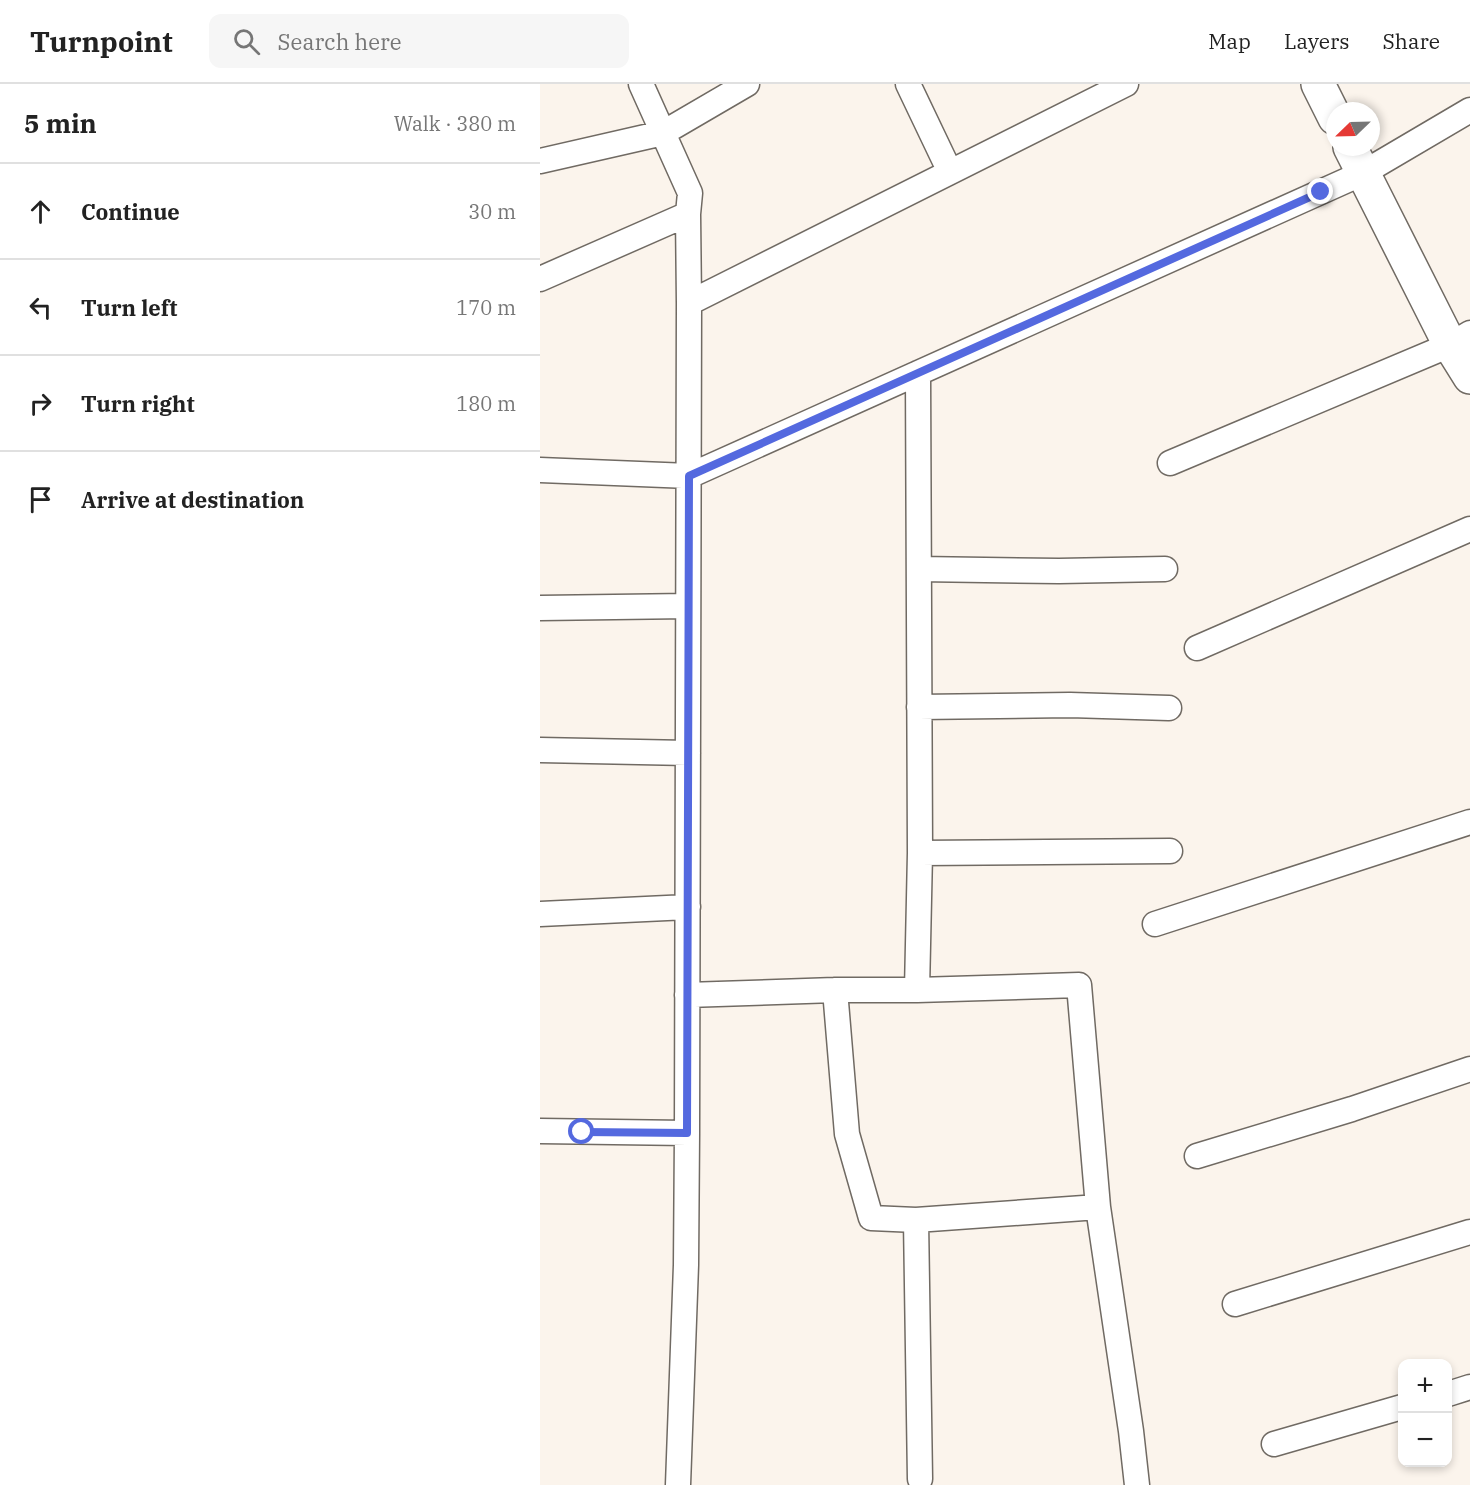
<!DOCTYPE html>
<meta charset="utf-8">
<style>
:root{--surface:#fff;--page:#f6f6f6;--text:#222;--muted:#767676;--line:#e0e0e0}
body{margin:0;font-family:"IBM Plex Serif",serif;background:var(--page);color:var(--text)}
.controls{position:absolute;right:18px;bottom:18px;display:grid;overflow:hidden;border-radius:12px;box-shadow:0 3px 9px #0003}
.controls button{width:54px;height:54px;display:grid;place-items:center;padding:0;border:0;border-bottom:2px solid var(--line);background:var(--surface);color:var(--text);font:30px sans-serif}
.compass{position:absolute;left:786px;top:18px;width:54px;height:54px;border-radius:50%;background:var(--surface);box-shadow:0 3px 9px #0003;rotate:247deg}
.stop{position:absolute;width:18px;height:18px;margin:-14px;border:4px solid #5469df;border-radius:50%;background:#fff}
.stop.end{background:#5469df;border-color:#fff;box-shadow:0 2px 6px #0008}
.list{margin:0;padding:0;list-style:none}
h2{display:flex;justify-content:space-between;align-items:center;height:78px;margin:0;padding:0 24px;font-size:26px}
h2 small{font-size:20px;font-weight:400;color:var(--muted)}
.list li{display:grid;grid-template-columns:39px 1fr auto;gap:18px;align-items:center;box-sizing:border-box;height:96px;padding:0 24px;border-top:2px solid var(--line)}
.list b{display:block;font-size:22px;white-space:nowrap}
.list em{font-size:20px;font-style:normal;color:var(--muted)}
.icon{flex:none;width:33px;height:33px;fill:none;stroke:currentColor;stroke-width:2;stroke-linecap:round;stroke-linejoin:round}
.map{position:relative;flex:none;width:930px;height:1401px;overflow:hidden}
header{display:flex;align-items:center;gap:36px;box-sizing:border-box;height:84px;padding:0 30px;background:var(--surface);border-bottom:2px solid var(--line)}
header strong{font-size:28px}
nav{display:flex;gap:33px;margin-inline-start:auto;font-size:21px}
.search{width:420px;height:54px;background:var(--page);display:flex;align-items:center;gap:15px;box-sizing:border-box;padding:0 21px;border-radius:12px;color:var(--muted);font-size:22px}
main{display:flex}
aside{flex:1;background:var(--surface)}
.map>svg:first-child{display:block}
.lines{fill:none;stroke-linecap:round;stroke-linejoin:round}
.street-casing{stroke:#706a63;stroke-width:27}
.secondary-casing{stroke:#706a63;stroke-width:36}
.street{stroke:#fff;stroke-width:24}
.secondary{stroke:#fff;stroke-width:33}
.route{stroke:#5469df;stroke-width:8}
</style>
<header>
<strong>Turnpoint</strong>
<div class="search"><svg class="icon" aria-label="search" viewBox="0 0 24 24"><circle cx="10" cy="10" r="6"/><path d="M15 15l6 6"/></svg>Search here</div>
<nav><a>Map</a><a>Layers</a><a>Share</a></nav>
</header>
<main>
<aside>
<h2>5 min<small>Walk · 380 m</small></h2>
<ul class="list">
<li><svg class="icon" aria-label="ahead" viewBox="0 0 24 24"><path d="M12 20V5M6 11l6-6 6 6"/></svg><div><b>Continue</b></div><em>30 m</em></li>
<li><svg class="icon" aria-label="left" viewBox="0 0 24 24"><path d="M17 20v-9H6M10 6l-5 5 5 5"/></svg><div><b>Turn left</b></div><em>170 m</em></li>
<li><svg class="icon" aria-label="right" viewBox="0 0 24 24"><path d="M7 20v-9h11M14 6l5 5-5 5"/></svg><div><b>Turn right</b></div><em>180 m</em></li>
<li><svg class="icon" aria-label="arrive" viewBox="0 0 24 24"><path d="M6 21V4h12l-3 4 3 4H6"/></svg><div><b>Arrive at destination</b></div></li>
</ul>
</aside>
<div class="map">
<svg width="930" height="1401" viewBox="0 0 930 1401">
<rect width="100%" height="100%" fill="#fbf4ec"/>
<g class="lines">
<defs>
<path id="street" d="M 101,0 L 150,109 L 148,130 L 149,219 L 147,1049 L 146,1181 L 138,1401
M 368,0 L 410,88
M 0,77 L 123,49 L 207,0
M 0,195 L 148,130
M 149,219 L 586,0
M 630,379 L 910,261 L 930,249
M 0,386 L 149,392 L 823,89 L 930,26
M 379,485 L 519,487 L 625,485
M 0,524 L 148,522
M 657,564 L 930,445
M 379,623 L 530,621 L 629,624
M 0,666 L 148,669
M 380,769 L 630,767
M 0,830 L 148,823
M 615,840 L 930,738
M 377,906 L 380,769 L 378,289
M 147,911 L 295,906
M 0,1047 L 147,1049
M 657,1072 L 812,1025 L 930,985
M 558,1123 L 376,1136 L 331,1134 L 307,1050 L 295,906 L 377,906 L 539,901 L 558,1123 L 591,1347 L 597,1401
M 376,1136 L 380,1395
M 695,1220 L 930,1148
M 908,1310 L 930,1303
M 734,1360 L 862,1323"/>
<path id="secondary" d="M 778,0 L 795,34
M 810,63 L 910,261 L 930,293"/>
</defs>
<use href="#street" class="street-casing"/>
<use href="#secondary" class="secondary-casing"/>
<use href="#street" class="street"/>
<use href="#secondary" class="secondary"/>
</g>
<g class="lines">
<path class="route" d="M 42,1048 L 147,1049 L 149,392 L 781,108"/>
</g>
</svg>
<div class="controls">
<button>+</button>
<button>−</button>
</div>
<svg class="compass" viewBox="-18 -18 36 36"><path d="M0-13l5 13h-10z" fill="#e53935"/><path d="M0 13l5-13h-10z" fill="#767676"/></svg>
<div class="stop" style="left:42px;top:1048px"></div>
<div class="stop end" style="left:781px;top:108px"></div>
</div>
</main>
